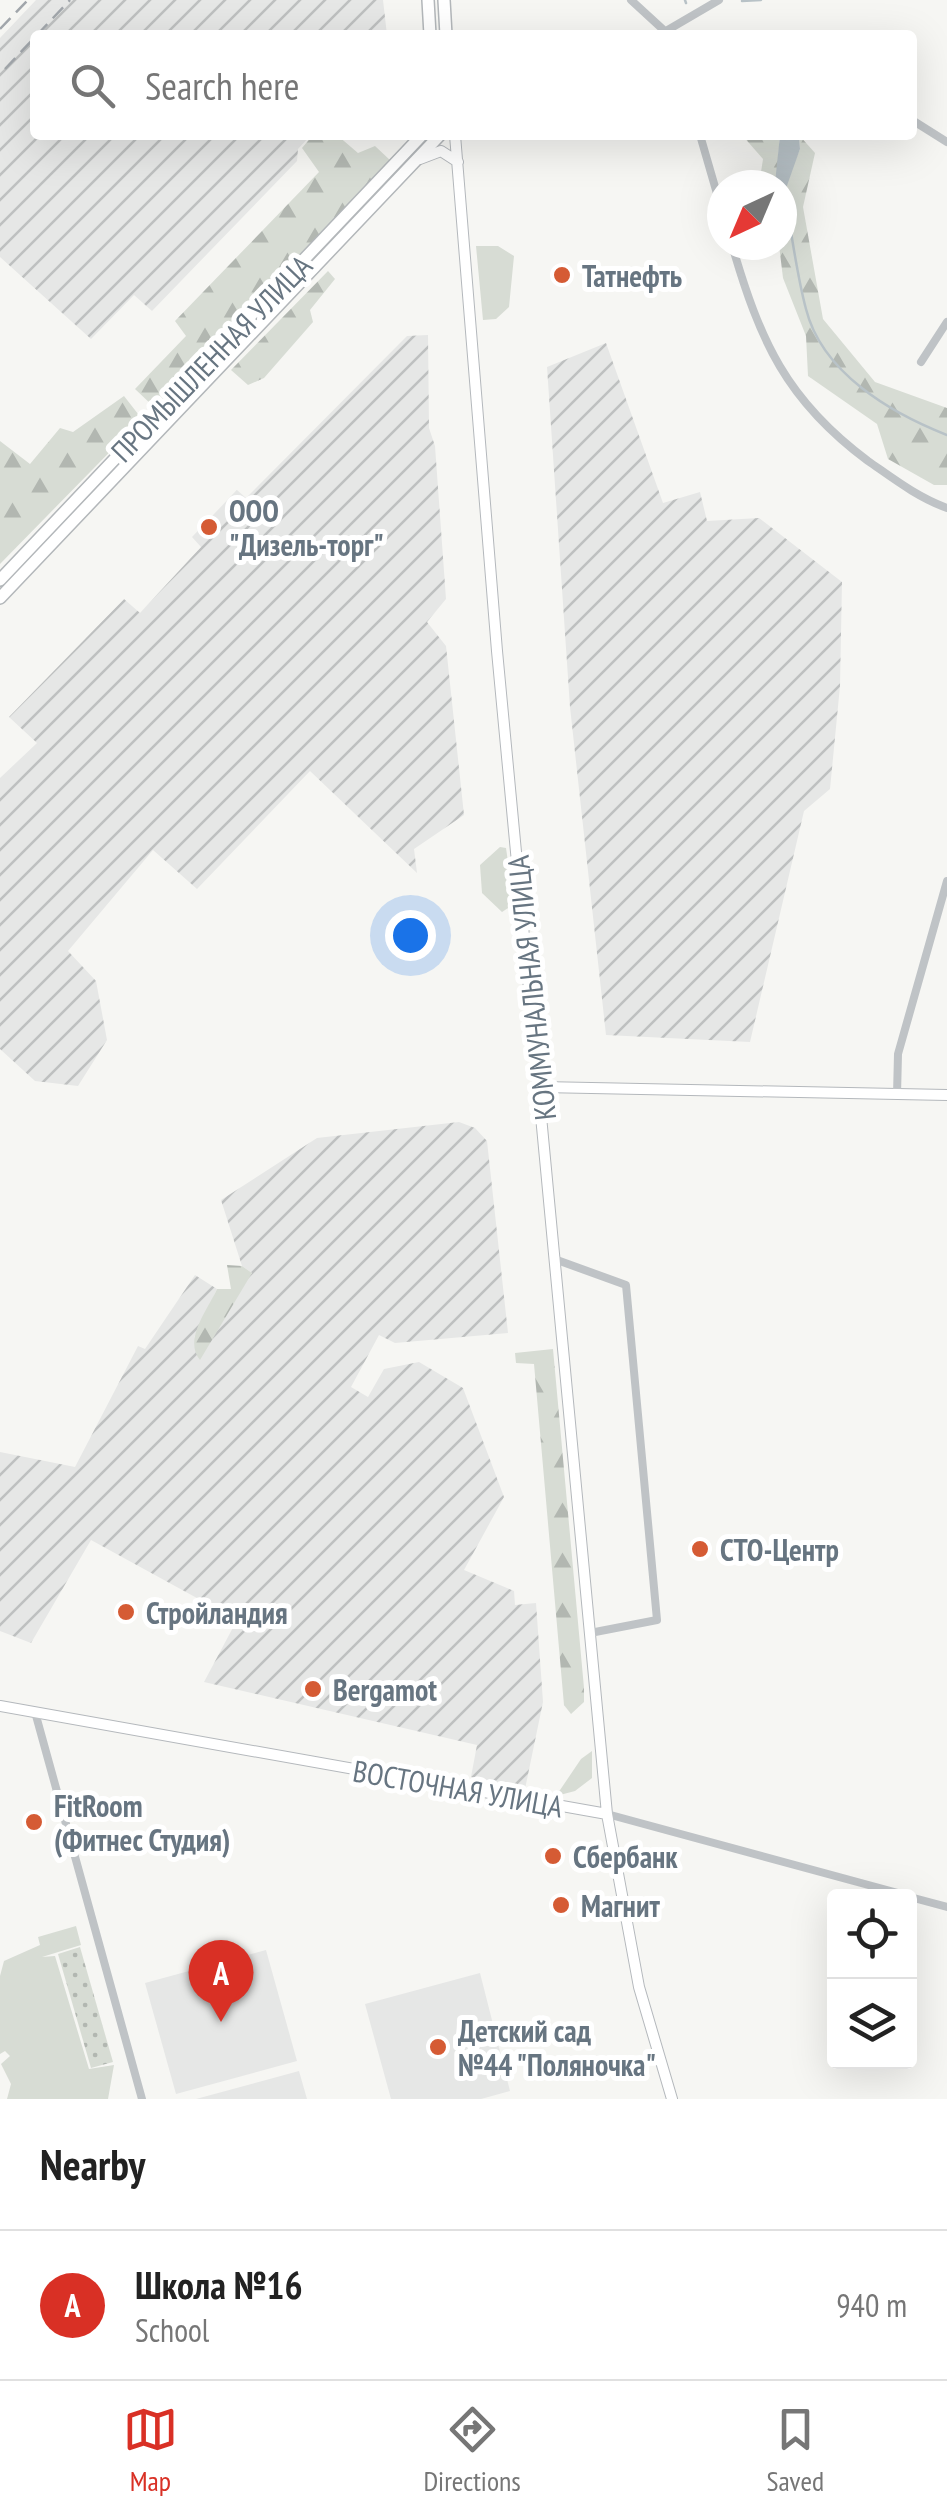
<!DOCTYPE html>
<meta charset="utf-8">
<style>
:root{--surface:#fff;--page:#f2f2f2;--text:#222;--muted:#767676;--line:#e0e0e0;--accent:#d93025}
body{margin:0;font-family:"PT Sans Narrow",sans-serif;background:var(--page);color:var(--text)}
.controls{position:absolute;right:30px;bottom:30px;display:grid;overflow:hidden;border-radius:10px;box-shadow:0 10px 40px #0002}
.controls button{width:90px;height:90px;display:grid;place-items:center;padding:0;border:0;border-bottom:2px solid var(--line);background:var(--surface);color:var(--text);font:50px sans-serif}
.compass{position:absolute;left:707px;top:170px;width:90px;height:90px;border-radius:50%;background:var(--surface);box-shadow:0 10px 40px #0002;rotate:224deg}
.you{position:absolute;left:410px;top:935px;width:35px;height:35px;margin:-25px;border:8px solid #fff;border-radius:50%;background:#1a73e8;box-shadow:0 0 0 15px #1a73e833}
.badge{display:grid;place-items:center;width:65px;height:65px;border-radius:50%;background:var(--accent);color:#fff;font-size:32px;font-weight:700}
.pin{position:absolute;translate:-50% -82px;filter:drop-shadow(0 2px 5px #0008)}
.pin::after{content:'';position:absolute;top:52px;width:35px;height:30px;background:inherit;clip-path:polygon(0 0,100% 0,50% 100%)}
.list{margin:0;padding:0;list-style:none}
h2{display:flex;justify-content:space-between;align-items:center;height:130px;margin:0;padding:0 40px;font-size:42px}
h2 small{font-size:32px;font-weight:400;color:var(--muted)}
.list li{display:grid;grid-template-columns:65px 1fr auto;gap:30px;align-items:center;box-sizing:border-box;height:150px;padding:0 40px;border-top:2px solid var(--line)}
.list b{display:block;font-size:38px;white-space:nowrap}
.list p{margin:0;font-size:32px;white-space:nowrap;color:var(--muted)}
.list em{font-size:32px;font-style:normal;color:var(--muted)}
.icon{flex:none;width:55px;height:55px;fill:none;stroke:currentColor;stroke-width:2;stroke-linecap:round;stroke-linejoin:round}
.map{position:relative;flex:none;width:947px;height:2099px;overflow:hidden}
.search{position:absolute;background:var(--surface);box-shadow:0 10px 40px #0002;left:30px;right:30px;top:30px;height:110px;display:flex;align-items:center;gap:25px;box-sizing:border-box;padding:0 35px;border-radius:10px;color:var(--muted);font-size:38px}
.sheet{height:280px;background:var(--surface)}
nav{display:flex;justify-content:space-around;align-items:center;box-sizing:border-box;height:140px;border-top:2px solid var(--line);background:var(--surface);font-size:28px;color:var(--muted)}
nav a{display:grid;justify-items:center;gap:5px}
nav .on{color:var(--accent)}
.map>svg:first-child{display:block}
.built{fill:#e6e7e6}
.industrial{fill:url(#industrial-furrows)}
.grass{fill:#d7dcd4}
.forest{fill:url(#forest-firs)}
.park{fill:url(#park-dots)}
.water{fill:#b8c2c7}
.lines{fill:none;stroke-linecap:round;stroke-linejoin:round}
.stream{stroke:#b8c2c7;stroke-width:2.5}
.secondary-casing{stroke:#b4b8bc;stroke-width:12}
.primary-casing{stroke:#b3b7ba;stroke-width:14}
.street{stroke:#bfc3c6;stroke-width:8}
.secondary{stroke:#fff;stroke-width:10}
.primary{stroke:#fff;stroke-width:11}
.rail{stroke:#a1a6ab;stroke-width:2.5;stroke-dasharray:15 8;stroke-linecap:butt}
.poi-dot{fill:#d55b34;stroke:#fff;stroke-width:4}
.labels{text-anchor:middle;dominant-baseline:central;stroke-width:10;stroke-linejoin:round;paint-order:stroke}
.poi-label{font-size:30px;font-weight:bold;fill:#677581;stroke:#fff;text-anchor:start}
.street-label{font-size:30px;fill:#677581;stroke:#fff}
</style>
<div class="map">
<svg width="947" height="2099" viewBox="0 0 947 2099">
<defs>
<pattern id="industrial-furrows" width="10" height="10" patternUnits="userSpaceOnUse" patternTransform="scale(2.5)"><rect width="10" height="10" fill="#e6e7e6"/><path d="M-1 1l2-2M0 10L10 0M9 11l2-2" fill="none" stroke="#bec0c0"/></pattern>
<pattern id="forest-firs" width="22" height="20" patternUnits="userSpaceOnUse" patternTransform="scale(2.5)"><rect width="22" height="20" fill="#d7dcd4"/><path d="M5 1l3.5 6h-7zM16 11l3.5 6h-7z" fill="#b2b7b1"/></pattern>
<pattern id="park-dots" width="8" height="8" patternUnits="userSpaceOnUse" patternTransform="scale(2.5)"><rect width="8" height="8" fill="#d7dcd4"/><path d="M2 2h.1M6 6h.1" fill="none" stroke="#b2b7b1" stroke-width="1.8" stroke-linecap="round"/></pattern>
</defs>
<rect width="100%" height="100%" fill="#f6f6f3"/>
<path class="built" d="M 266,1950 L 297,2061 L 176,2094 L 145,1983 Z
M 480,1973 L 510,2091 L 481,2099 L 391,2099 L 365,2004 Z
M 299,2071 L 307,2099 L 196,2099 Z"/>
<path class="industrial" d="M 36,0 L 383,0 L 387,35 L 35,35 L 35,135 L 311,135 L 298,149 L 297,161 L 152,311 L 134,295 L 91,339 L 0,257 L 0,38 Z
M 428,335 L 429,428 L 435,446 L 446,599 L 427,622 L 446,646 L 464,815 L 414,849 L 417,873 L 310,771 L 197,889 L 153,850 L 68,951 L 96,981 L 107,1040 L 78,1086 L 35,1081 L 0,1049 L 0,778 L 37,743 L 9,717 L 124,599 L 140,613 L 201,547 L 192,537 L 237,490 L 246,498 L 407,336 Z
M 606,343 L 663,503 L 700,492 L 707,521 L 759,518 L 842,582 L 840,686 L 830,789 L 804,811 L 750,1042 L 606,1035 L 570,707 L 547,367 Z
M 459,1122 L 475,1128 L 487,1141 L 508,1333 L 395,1343 L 379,1335 L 351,1387 L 368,1397 L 384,1369 L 419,1362 L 463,1388 L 504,1497 L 464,1570 L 514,1591 L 515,1605 L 536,1603 L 543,1702 L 525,1789 L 471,1777 L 477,1745 L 204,1682 L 237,1620 L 91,1540 L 31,1643 L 0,1631 L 0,1452 L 75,1467 L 138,1346 L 145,1349 L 195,1275 L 217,1289 L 194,1338 L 252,1273 L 242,1266 L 221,1200 L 317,1138 Z"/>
<path class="grass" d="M 423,143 L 427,144 L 233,348 L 229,345 Z
M 476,246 L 498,246 L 514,256 L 509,307 L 496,319 L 483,320 Z
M 500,847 L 506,848 L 514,904 L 502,912 L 482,893 L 480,865 Z
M 592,1751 L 592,1778 L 575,1791 L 556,1796 L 581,1759 Z
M 76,1926 L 81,1945 L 42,1957 L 55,1956 L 89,2069 L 114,2065 L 108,2099 L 7,2099 L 11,2084 L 1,2064 L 10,2056 L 5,2051 L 0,2054 L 0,1976 L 4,1961 L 40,1945 L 38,1937 Z"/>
<path class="forest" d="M 313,135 L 337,135 L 358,153 L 375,146 L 391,161 L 154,407 L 135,389 L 186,336 L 175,321 L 319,172 L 302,148 Z
M 742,135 L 780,135 L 776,185 L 759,185 L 763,159 Z
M 799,135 L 815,153 L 803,207 L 823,319 L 875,382 L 947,408 L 947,485 L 934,485 L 888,459 L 877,424 L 808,376 L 806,336 L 783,278 L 779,245 L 782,192 L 800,149 Z
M 328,271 L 335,279 L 310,310 L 313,322 L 264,378 L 248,385 L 231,370 Z
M 124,396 L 142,419 L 0,564 L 0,441 L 30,464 L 60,428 L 73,432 Z
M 227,1265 L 242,1266 L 252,1273 L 200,1360 C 183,1340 208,1309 217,1289 L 231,1289 Z
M 553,1349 L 584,1688 L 584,1702 L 571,1714 L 564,1705 L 534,1364 L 516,1363 L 515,1353 Z"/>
<path class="park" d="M 80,1947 L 113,2062 L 91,2068 L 58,1954 Z"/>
<path class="water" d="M 780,135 L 799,135 L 800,149 L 784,194 L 782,185 L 775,183 Z"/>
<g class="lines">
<path class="stream" d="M 685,0 L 686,3
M 742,1 L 761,0
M 784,194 C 792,232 796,272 806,309 C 822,373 891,413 947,435"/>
<defs>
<path id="secondary" d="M 455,135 L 497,651 L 607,1814 L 639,1987 L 672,2099
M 420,159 L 441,151 L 458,162
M 542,1087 L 947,1095
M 0,1706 L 607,1814"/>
<path id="primary" d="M 428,0 L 430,35
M 444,0 L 446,35
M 0,580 L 422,135
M 0,598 L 440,135"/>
</defs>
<use href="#secondary" class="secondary-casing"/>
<use href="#primary" class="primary-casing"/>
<path class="street" d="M 631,0 L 668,34
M 666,31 L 719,0
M 912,120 L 947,142
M 700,135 L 722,211
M 732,245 C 760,341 786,400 868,461 C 894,479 917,497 947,508
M 921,362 L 947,322
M 897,1095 L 898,1054 L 947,881
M 557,1260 L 626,1285 L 657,1620 L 590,1633
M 35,1712 L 142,2099
M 607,1814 L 909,1896
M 910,1897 L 947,1907"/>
<use href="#secondary" class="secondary"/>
<use href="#primary" class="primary"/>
<path class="rail" d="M 0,29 L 28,0
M 37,35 L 70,0
M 5,69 L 35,37"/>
</g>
<g class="poi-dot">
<circle cx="562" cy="275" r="10"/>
<circle cx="209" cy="527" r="10"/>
<circle cx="700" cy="1549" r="10"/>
<circle cx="126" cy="1612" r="10"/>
<circle cx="313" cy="1689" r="10"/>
<circle cx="34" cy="1822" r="10"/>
<circle cx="553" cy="1856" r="10"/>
<circle cx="561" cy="1905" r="10"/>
<circle cx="438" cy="2047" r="10"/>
</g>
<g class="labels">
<g class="poi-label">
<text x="582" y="275">Татнефть</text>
<text x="229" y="510">ООО<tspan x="229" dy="34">"Дизель-торг"</tspan></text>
<text x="720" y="1549">СТО-Центр</text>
<text x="146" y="1612">Стройландия</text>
<text x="333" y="1689">Bergamot</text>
<text x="54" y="1805">FitRoom<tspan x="54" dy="34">(Фитнес Студия)</tspan></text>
<text x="573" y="1856">Сбербанк</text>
<text x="581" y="1905">Магнит</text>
<text x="458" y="2030">Детский сад<tspan x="458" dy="34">№44 "Поляночка"</tspan></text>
</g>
<g class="street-label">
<text transform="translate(211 358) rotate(-46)">ПРОМЫШЛЕННАЯ УЛИЦА</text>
<text transform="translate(531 988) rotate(-96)">КОММУНАЛЬНАЯ УЛИЦА</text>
<text transform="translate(458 1788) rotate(10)">ВОСТОЧНАЯ УЛИЦА</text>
</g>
</g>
</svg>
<div class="controls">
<button><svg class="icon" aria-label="locate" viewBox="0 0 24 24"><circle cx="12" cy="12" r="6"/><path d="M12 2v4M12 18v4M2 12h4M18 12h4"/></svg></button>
<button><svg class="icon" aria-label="layers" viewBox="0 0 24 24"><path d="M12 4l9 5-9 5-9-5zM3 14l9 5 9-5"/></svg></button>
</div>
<svg class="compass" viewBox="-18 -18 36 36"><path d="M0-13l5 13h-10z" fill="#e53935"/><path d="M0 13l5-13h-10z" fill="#767676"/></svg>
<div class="you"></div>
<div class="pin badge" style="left:221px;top:2022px">A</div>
<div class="search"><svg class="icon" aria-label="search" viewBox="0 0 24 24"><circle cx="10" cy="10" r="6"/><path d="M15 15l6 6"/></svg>Search here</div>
</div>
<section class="sheet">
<h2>Nearby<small></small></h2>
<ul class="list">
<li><span class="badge">A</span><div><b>Школа №16</b><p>School</p></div><em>940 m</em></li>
</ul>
</section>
<nav>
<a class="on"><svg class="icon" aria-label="map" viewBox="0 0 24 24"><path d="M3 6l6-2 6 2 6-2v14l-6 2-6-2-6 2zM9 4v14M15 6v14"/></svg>Map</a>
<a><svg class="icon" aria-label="directions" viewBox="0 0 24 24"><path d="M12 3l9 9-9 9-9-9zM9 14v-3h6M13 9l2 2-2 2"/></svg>Directions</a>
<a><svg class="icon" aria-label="saved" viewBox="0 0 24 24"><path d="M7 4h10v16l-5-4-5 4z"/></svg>Saved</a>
</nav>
